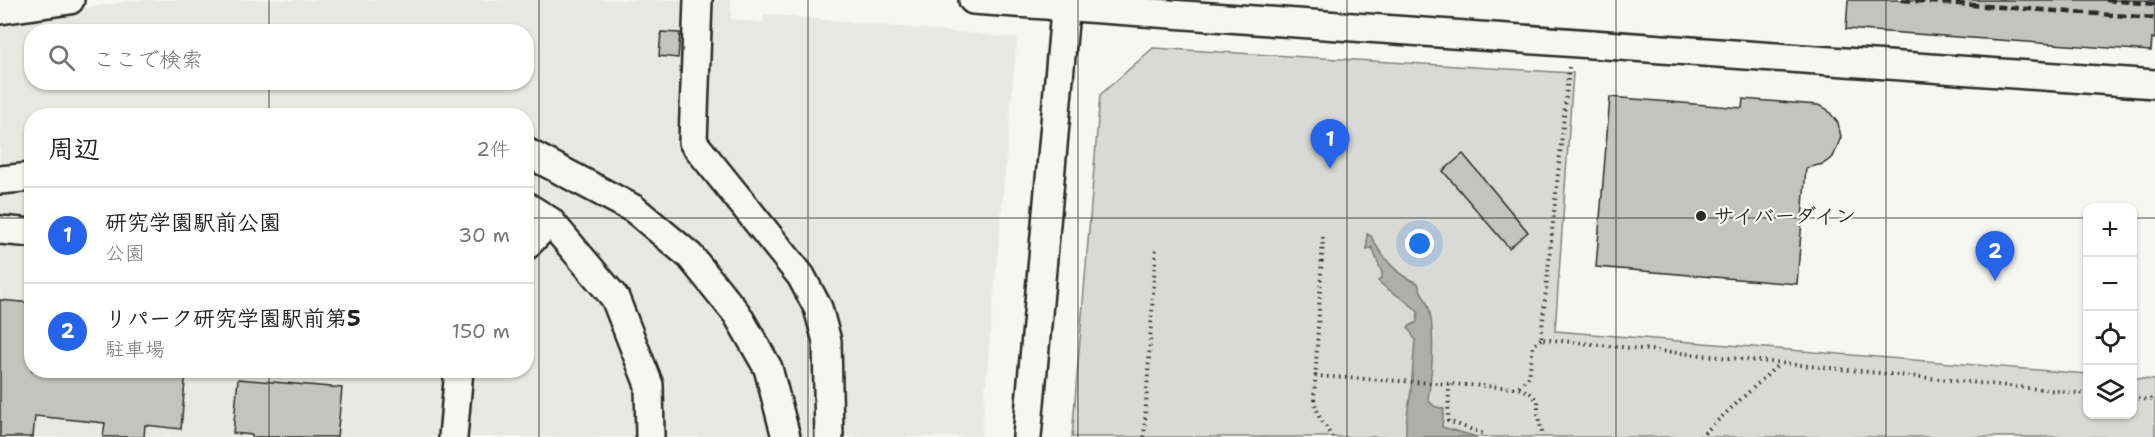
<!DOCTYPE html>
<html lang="ja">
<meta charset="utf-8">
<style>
:root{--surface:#fff;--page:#f6f6f6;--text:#222;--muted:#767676;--line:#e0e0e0;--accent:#2563eb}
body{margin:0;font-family:"Shantell Sans","Klee One",sans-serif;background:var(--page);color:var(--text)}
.controls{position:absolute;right:18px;bottom:18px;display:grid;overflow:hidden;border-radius:12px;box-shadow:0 2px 4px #0004}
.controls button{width:54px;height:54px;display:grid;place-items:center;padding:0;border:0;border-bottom:2px solid var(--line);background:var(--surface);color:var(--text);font:30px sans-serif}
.you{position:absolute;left:1420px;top:244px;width:21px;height:21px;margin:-15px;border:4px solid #fff;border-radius:50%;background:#1a73e8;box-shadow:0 0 0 9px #1a73e833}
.badge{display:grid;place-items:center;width:39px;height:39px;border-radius:50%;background:var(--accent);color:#fff;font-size:20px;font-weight:700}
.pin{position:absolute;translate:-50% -50px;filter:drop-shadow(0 2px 3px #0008)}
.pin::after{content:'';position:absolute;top:32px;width:21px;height:18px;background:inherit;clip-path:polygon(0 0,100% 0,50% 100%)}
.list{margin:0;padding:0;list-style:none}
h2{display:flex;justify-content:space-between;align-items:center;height:78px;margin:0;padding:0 24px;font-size:26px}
h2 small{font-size:20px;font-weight:400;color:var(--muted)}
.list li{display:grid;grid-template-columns:39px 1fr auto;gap:18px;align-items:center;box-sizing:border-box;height:96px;padding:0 24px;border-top:2px solid var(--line)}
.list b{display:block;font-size:22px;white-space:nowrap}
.list p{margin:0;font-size:20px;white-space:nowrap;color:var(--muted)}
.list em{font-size:20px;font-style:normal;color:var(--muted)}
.icon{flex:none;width:33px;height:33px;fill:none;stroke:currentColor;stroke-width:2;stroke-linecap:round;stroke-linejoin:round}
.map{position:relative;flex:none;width:2155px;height:437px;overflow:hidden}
.search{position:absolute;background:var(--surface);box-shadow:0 2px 4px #0004;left:24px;top:24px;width:510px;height:66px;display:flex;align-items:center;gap:15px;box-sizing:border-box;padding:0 21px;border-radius:24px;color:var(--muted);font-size:22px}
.panel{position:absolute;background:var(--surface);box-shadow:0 2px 4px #0004;left:24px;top:108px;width:510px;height:270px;border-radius:24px}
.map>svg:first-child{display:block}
.built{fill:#e7e7e3;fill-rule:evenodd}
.green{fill:#d9d9d5;stroke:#828280;stroke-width:1.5}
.water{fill:#aeaeab;stroke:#7a7a78;stroke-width:1.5}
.building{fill:#c3c3c0;stroke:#2b2b2b;stroke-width:1.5}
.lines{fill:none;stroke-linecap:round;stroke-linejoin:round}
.minor-casing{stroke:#2b2b2b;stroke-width:32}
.path{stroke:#2b2b2b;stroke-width:4;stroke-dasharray:1.5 4.5;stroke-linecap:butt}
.minor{stroke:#f6f6f2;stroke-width:27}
.rail{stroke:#2b2b2b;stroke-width:4.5;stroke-dasharray:9 4.5;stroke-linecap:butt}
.grid{fill:none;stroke:#2b2b2b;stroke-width:1.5;stroke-opacity:0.55}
.poi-dot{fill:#2b2b2b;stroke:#f6f6f2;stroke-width:2}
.labels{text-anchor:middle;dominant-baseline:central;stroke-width:4.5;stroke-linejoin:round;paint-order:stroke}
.poi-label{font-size:21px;font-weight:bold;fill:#2b2b2b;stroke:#f6f6f2;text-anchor:start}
</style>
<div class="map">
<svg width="2155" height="437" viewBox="0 0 2155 437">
<rect width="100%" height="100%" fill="#f6f6f2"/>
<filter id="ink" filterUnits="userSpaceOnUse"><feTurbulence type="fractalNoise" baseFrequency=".0167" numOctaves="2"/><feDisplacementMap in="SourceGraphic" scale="12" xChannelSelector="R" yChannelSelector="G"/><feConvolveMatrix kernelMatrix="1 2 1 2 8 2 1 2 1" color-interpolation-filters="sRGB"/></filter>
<g filter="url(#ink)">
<path class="built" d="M 137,0 L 731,0 L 731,19 L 763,23 L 764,14 L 1017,38 L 981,437 L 0,437 L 0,21 ZM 32,32 L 526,32 L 526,82 L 32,82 ZM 32,116 L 526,116 L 526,370 L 32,370 Z"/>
<path class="green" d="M 1153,48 L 1573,73 L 1555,331 L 2087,374 L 2088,414 L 2132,414 L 2133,378 L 2155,380 L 2155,437 L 1072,437 L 1100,95 Z"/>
<path class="water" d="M 1367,234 L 1371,236 C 1380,254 1396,276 1418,283 C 1420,292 1425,297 1428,305 C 1436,332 1432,372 1428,400 L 1434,406 L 1444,409 L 1442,427 L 1477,437 L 1406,437 L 1406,423 L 1411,390 L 1415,340 L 1408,327 L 1417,322 L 1418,312 C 1406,298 1391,294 1378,281 L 1382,277 L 1382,273 L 1372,247 L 1367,250 Z"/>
<path class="building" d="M 1848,0 L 2155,0 L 2155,39 L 2152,38 L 2151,51 L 1846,29 Z
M 661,32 L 680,33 L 678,58 L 659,56 Z
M 1610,97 L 1742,108 L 1743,99 L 1818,105 L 1827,109 L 1838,123 L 1841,137 L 1833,157 L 1823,164 L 1806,168 L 1797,284 L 1596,267 Z
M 1463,154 L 1528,232 L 1509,248 L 1443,171 Z
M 0,300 L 32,303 L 32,370 L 186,370 L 181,429 L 145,425 L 144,437 L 103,437 L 105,423 L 35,416 L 33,437 L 0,437 Z
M 238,379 L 342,388 L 337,437 L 252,437 L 252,435 L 233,433 Z"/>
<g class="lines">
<defs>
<path id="minor" d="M 698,0 L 693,142 L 801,276 L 818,308 L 827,341 L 829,437
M 973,0 L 2155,84
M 0,10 L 70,0
M 526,152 L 634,209 L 690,256 L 737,314 L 768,368 L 786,437
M 0,180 L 32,177
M 526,206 L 550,221 L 615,298 L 649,385 L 650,437
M 0,230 L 32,233
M 526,246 L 550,221
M 453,437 L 459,370
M 1027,437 L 1066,0"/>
</defs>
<use href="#minor" class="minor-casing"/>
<path class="path" d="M 1569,67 L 1541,339 L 2088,394
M 1323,237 L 1314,401 L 1319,416 L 1332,437
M 1541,339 L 1533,346 L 1529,377 L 1517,388 L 1529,392 L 1538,401 L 1538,416 L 1543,437
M 1315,376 L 1517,388
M 1449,384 L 1448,421 L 1484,434 L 1484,437
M 2132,398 L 2155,400
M 1144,437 L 1156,247
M 1700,437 L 1779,364"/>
<use href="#minor" class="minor"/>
<path class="rail" d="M 1902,0 L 2155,18
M 2106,0 L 2155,4"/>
</g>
</g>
<path class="grid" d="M 269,0 L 269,32M 539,0 L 539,437M 808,0 L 808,437M 1078,0 L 1078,437M 1347,0 L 1347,437M 1616,0 L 1616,437M 1886,0 L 1886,437M 269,82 L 269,116M 0,218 L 32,218M 526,218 L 2088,218M 2132,218 L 2155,218M 269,370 L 269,437"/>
<circle class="poi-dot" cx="1701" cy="216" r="6"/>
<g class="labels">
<g class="poi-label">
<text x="1713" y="216">サイバーダイン</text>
</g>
</g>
</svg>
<div class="controls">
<button>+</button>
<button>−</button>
<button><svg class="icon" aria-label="locate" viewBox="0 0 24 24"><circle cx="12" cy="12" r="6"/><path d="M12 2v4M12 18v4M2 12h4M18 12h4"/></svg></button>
<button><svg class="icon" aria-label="layers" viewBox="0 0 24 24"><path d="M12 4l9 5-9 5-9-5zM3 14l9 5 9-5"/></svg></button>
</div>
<div class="you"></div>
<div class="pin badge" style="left:1330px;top:169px">1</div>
<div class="pin badge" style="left:1995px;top:281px">2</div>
<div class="search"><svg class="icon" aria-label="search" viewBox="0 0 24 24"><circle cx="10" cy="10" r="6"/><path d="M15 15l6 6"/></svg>ここで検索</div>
<section class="panel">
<h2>周辺<small>2件</small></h2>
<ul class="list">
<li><span class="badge">1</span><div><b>研究学園駅前公園</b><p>公園</p></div><em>30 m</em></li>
<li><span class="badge">2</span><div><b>リパーク研究学園駅前第5</b><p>駐車場</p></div><em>150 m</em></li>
</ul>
</section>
</div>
